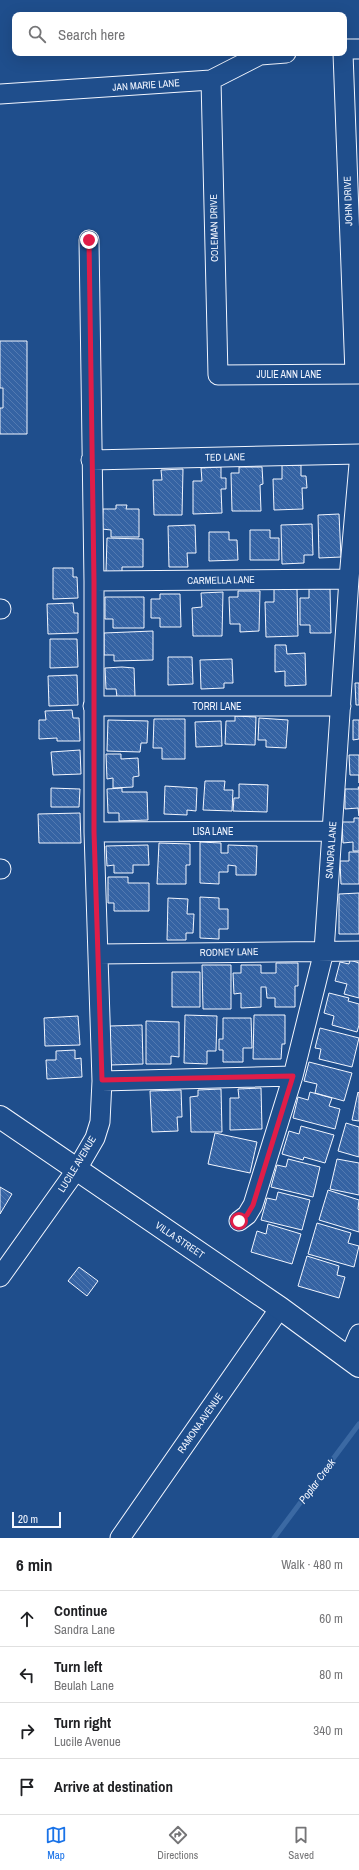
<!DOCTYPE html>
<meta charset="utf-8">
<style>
:root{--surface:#fff;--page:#f6f6f6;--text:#202124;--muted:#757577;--line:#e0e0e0;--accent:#1a73e8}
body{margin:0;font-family:"Archivo Narrow",sans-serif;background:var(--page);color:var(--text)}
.scale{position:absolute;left:12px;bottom:10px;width:49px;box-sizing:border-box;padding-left:4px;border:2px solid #f2f6ff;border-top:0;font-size:11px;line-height:14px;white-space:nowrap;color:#f2f6ff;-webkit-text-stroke:3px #1f4e8c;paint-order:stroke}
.stop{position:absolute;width:12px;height:12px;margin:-9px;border:3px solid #e11d48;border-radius:50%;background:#fff}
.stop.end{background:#e11d48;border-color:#fff;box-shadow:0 1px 4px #0008}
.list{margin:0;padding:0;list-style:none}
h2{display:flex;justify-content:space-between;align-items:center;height:52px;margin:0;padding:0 16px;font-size:17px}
h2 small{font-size:13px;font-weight:400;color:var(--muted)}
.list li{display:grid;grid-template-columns:26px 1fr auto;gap:12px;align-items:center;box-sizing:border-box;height:56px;padding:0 16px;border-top:1px solid var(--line)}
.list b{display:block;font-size:15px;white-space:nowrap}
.list p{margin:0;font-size:13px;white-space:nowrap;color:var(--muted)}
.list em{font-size:13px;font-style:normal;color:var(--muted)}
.icon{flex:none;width:22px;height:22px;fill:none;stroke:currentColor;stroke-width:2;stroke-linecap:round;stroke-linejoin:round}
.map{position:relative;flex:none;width:359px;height:1538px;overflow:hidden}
.search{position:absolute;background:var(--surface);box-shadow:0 4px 16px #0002;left:12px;right:12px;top:12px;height:44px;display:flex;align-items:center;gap:10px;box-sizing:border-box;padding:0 14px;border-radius:8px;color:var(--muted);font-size:15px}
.sheet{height:276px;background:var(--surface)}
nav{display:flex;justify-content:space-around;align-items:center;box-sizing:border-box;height:56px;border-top:1px solid var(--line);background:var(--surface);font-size:11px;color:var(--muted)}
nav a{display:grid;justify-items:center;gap:2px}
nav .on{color:var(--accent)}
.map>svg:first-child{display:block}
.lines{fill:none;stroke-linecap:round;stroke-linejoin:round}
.stream{stroke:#3b69a3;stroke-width:5}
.building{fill:url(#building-back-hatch);stroke:#f2f6ff}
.minor-casing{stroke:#f2f6ff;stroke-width:21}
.major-casing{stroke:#f2f6ff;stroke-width:24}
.minor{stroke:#1f4e8c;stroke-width:19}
.major{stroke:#1f4e8c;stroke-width:22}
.route{stroke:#e11d48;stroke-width:5}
.labels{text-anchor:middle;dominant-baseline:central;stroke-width:3;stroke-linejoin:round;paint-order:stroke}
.street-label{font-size:10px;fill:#f2f6ff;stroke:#1f4e8c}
.water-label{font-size:11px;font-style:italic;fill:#f2f6ff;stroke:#1f4e8c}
</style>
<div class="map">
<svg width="359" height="1538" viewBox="0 0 359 1538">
<defs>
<pattern id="building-back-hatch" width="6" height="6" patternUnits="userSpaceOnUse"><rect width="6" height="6" fill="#3563a3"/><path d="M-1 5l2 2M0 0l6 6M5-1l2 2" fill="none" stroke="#537ab1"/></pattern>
</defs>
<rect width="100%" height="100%" fill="#1f4e8c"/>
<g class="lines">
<path class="stream" d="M 274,1538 L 359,1424"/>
</g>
<path class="building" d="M 0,341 L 27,341 L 27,434 L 0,434 L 0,408 L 3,408 L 3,388 L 0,388 Z
M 282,465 L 301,465 L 301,476 L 306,476 L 307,488 L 302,488 L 303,509 L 274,510 L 273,479 L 282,479 Z
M 221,467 L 221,478 L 226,478 L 226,489 L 221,489 L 222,513 L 193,514 L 193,481 L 202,481 L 201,468 Z
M 239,467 L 262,467 L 263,484 L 260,485 L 261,511 L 232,511 L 231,473 L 239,473 Z
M 183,469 L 182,515 L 154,515 L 153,480 L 162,480 L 161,470 Z
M 116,505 L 127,505 L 126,509 L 139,509 L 139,537 L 111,537 L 111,530 L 102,529 L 103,509 L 116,509 Z
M 339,514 L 341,557 L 319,558 L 318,515 Z
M 312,524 L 313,555 L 304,555 L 304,563 L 282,564 L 281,525 Z
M 195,525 L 196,553 L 187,553 L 188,567 L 169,567 L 168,526 Z
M 250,530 L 270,530 L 270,538 L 279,538 L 279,560 L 250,560 Z
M 209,532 L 229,532 L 229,540 L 237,540 L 238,560 L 209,561 Z
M 107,538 L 143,539 L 143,567 L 122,567 L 122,572 L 106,572 Z
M 53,568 L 73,568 L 73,577 L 77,577 L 78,598 L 53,599 Z
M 274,589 L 297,589 L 298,636 L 266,637 L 265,602 L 274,602 Z
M 309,589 L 330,589 L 331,633 L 310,633 L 310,625 L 300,625 L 300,598 L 309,598 Z
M 238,591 L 260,591 L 259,631 L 240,632 L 240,624 L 230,624 L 229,597 L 238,597 Z
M 223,592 L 222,636 L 193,636 L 192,608 L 202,607 L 201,593 Z
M 160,594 L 180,594 L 181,627 L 160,627 L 160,618 L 151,618 L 151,599 L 160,599 Z
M 105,597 L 144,597 L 144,628 L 113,628 L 113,619 L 105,619 Z
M 73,603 L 74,613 L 78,613 L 78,633 L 48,634 L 47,604 Z
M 153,631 L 153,660 L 114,661 L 114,655 L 104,655 L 104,633 Z
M 50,639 L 77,639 L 78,667 L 50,668 Z
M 275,645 L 286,645 L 287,654 L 305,653 L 306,685 L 285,686 L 285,671 L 275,672 Z
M 168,657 L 192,657 L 193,684 L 168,685 Z
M 232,659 L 233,683 L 224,683 L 224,688 L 201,689 L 200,660 Z
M 122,667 L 134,668 L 135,697 L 117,697 L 116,689 L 106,689 L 105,668 Z
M 77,675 L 78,705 L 49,706 L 48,676 Z
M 355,683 L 359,683 L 359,705 L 356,705 Z
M 72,710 L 73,718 L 79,718 L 80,741 L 57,741 L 57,738 L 39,739 L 39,720 L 46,720 L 45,711 Z
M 235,716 L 256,717 L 255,745 L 225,744 L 226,721 L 235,721 Z
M 259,718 L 288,720 L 286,748 L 266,747 L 266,740 L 258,740 Z
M 154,719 L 185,719 L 185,759 L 162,759 L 162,748 L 153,748 Z
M 108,720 L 148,721 L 147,743 L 141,743 L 140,752 L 107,751 Z
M 353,720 L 359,720 L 359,739 L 353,740 Z
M 221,721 L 222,746 L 196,747 L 195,722 Z
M 80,750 L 81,774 L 53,775 L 51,752 Z
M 106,754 L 121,754 L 121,759 L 138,758 L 139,776 L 133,777 L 133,787 L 113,788 L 113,778 L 107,779 Z
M 349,755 L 359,755 L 359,783 L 359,775 L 350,775 Z
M 205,781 L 225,781 L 224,790 L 233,790 L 232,811 L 203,810 Z
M 239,784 L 268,785 L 267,812 L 233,811 L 234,798 L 239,798 Z
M 165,786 L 197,788 L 196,811 L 187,810 L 187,815 L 164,814 Z
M 358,787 L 359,787 L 359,816 L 358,808 L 345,809 L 345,789 L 359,789 Z
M 51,788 L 80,789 L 79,807 L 51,807 Z
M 122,788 L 122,792 L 147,792 L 148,820 L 119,821 L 119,813 L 108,813 L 107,789 Z
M 80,813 L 81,843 L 39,843 L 38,814 Z
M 354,818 L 359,818 L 359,851 L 353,851 L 353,842 L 343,843 L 342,822 L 354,822 Z
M 200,842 L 221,843 L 221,853 L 228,853 L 228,845 L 257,846 L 256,875 L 236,875 L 236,866 L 228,865 L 228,872 L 219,872 L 219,884 L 200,883 Z
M 159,843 L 190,844 L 190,865 L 186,865 L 186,884 L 157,884 Z
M 148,845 L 149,865 L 133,865 L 133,873 L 114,873 L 114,865 L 107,866 L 106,846 Z
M 349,852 L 359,852 L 359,884 L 341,884 L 340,861 L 349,861 Z
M 108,877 L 128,877 L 128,883 L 149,883 L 149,911 L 114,911 L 114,903 L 108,903 Z
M 359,893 L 359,934 L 339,934 L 339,894 Z
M 200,897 L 219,898 L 219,909 L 228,909 L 228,929 L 219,929 L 219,939 L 200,938 Z
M 168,898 L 188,899 L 187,914 L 194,914 L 193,933 L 186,933 L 186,940 L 167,940 Z
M 350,960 L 359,963 L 359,998 L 344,994 L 347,984 L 335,981 L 340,962 L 349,964 Z
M 276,963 L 298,963 L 298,986 L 295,986 L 295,1007 L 275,1007 L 275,998 L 267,998 L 266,987 L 261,987 L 261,1007 L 241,1008 L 241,993 L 234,994 L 233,973 L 241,973 L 241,965 L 261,965 L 261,973 L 276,973 Z
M 202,965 L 231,965 L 231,1009 L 203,1009 Z
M 172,972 L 200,972 L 200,1007 L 172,1007 Z
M 329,993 L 349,998 L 348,1001 L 359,1004 L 359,1025 L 357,1032 L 332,1025 L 334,1016 L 324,1013 Z
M 185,1015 L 217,1016 L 216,1051 L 207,1051 L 207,1064 L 184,1063 Z
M 254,1015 L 285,1015 L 285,1044 L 282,1044 L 281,1059 L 253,1059 Z
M 78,1016 L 80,1045 L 45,1046 L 44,1018 Z
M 223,1018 L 251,1018 L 252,1048 L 243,1048 L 243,1062 L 223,1062 L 223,1050 L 219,1050 L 219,1039 L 223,1039 Z
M 146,1021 L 179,1022 L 179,1057 L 171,1056 L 171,1064 L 146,1064 Z
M 142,1025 L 143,1064 L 110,1065 L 110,1026 Z
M 320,1028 L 359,1038 L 352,1067 L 319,1059 L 321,1049 L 315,1048 Z
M 75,1050 L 75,1059 L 81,1058 L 82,1077 L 47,1079 L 46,1060 L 56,1060 L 56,1051 Z
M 309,1062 L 352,1073 L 344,1101 L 315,1093 L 317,1084 L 304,1081 Z
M 261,1088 L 262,1129 L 230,1130 L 230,1098 L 239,1098 L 238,1089 Z
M 221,1089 L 222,1132 L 191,1132 L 190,1097 L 198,1096 L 198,1090 Z
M 181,1090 L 182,1117 L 177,1117 L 178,1131 L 152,1132 L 150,1091 Z
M 310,1092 L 332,1098 L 329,1106 L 340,1109 L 335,1129 L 293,1118 L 298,1097 L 308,1100 Z
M 358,1092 L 359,1093 L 359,1121 L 352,1120 Z
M 346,1123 L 359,1127 L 359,1157 L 338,1151 Z
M 301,1126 L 334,1135 L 325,1163 L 304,1157 L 303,1160 L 282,1154 L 289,1131 L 299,1134 Z
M 215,1133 L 257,1142 L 250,1173 L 208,1164 Z
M 288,1159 L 320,1167 L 313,1197 L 271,1187 L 277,1165 L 286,1167 Z
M 337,1159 L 359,1163 L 359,1195 L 330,1189 Z
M 0,1187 L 12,1194 L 0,1214 Z
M 328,1190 L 359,1200 L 358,1209 L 359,1210 L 359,1232 L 319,1220 Z
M 278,1192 L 310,1200 L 302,1230 L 261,1220 L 267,1198 L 276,1200 Z
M 317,1223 L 351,1233 L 348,1243 L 359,1246 L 354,1267 L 308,1254 Z
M 268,1224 L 301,1234 L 292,1264 L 251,1252 L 257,1231 L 266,1234 Z
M 307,1256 L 339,1266 L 337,1275 L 345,1277 L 339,1298 L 298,1286 Z
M 79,1267 L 98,1281 L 87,1296 L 68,1281 Z"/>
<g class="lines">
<defs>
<path id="minor" d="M 344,49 L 359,49
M 343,53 L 355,374
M 211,80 L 218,375 L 359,374
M 0,94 L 211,80 L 260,55 L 286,53
M 91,460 L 359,454
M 94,581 L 349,579
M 0,609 L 1,609
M 93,706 L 341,706
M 94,832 L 332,831
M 0,869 L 1,869
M 99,954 L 359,951
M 102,1081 L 293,1076
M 239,1221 L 247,1215 L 253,1205 L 293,1076 L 324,951 L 349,579 L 359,464
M 0,1277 L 77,1169 L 95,1138 L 100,1122 L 102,1081 L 94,832 L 94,581 L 89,240
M 349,1358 L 359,1334
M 120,1538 L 280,1308"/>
<path id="major" d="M 0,1117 L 280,1308 L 359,1366"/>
</defs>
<use href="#minor" class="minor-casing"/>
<use href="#major" class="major-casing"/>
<use href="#minor" class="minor"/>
<use href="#major" class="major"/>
</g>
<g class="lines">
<path class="route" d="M 89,240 L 94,582 L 94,832 L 102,1080 L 293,1076 L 253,1205 L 247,1215 L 239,1221"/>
</g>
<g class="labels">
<g class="street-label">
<text transform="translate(146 85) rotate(-4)">JAN MARIE LANE</text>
<text transform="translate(348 201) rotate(-92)">JOHN DRIVE</text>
<text transform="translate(214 228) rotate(-91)">COLEMAN DRIVE</text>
<text x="289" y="374">JULIE ANN LANE</text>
<text transform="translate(225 457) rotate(-1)">TED LANE</text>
<text transform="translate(221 580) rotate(-1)">CARMELLA LANE</text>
<text x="217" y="706">TORRI LANE</text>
<text x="213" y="831">LISA LANE</text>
<text transform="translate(331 850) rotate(-86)">SANDRA LANE</text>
<text transform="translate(229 952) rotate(-1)">RODNEY LANE</text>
<text transform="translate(77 1164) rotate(-59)">LUCILE AVENUE</text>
<text transform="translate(180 1240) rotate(34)">VILLA STREET</text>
<text transform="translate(200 1423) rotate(-55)">RAMONA AVENUE</text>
</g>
<g class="water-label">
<text transform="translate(317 1481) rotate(-53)">Poplar Creek</text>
</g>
</g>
</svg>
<div class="scale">20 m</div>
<div class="stop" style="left:239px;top:1221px"></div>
<div class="stop end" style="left:89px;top:240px"></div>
<div class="search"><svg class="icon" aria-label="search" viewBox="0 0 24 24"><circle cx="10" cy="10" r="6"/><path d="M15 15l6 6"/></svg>Search here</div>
</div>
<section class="sheet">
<h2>6 min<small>Walk · 480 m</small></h2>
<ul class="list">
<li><svg class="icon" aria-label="ahead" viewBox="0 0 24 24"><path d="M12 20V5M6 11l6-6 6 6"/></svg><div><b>Continue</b><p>Sandra Lane</p></div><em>60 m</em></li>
<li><svg class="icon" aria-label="left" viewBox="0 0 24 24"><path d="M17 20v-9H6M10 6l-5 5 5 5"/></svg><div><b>Turn left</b><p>Beulah Lane</p></div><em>80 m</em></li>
<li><svg class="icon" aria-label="right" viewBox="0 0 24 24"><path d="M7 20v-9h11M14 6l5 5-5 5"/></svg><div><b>Turn right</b><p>Lucile Avenue</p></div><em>340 m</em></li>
<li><svg class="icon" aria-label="arrive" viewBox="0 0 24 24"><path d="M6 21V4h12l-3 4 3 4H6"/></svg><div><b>Arrive at destination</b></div></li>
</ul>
</section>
<nav>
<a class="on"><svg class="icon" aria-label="map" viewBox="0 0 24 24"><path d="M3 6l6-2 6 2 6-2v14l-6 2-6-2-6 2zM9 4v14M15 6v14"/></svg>Map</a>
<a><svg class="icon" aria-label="directions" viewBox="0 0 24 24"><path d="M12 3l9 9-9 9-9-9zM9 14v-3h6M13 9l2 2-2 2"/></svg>Directions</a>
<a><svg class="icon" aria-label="saved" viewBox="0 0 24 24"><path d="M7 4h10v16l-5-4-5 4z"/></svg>Saved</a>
</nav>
